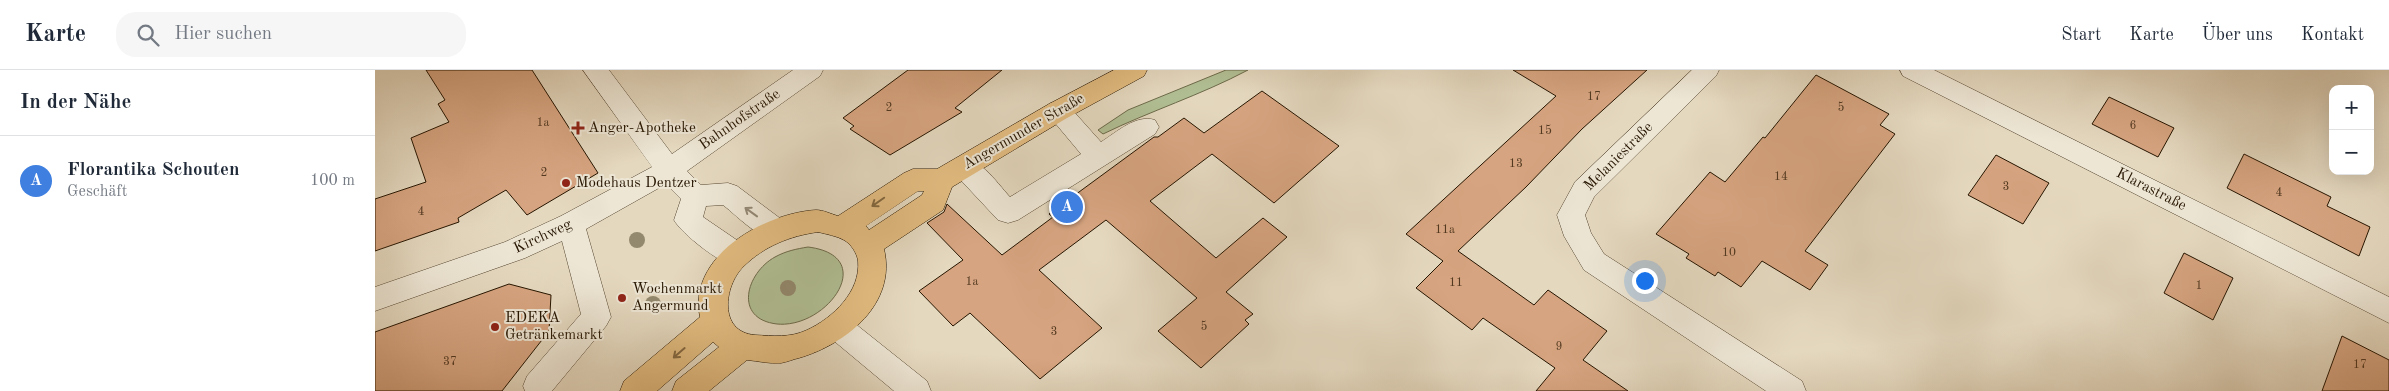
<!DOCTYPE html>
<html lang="de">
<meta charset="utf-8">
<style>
:root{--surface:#fff;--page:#f6f6f7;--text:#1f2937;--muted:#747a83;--line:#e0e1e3;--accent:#8f2418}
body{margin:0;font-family:"Old Standard TT",serif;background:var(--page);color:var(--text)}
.controls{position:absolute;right:15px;top:15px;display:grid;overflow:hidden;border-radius:10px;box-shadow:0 5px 20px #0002}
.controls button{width:45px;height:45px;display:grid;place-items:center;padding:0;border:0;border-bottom:1px solid var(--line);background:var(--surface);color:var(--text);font:25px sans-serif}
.you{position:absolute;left:1269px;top:210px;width:18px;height:18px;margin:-12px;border:4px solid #fff;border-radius:50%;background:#1a73e8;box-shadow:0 0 0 8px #1a73e833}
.badge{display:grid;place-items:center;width:32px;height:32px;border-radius:50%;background:var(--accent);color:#fff;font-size:16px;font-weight:700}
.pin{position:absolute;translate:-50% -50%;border:2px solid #fff;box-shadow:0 1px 5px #0006}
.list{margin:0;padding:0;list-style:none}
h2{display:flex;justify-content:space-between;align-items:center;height:65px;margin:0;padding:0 20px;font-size:21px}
h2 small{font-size:16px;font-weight:400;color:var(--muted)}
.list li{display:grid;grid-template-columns:32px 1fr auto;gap:15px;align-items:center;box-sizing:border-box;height:90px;padding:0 20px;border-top:1px solid var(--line)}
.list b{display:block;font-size:19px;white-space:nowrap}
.list p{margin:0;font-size:16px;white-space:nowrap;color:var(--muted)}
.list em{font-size:16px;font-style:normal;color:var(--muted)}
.icon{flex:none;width:28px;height:28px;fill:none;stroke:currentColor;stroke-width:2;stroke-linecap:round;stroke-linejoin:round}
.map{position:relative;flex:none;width:2014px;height:321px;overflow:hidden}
header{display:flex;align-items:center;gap:30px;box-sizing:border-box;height:70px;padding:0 25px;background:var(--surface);border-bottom:1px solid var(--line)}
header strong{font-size:24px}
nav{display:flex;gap:28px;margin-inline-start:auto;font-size:18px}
.search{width:350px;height:45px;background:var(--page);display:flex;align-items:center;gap:12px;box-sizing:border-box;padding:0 18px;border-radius:20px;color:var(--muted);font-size:19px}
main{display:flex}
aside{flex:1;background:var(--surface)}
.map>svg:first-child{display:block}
.green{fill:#b1bf94;stroke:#6c6a4a}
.building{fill:#d6a480;stroke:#261500}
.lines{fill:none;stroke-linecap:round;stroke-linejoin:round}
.minor-casing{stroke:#564630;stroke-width:1}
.major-casing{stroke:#261500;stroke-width:1}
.minor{fill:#ede6d5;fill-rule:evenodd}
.major{fill:#e2bc80;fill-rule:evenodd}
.tree{fill:#93896e}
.oneway{stroke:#846840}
.oneway2{stroke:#938875}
.poi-dot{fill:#8f2418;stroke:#ede6d5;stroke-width:2}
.labels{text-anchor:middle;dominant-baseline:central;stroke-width:4;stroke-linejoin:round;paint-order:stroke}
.number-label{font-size:12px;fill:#523920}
.street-label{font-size:15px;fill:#261500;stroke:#ede6d5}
.poi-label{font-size:15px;fill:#261500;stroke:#ede6d5;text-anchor:start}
</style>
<header>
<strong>Karte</strong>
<div class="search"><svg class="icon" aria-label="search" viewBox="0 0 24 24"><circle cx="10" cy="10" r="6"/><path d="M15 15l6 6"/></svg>Hier suchen</div>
<nav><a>Start</a><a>Karte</a><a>Über uns</a><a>Kontakt</a></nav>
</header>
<main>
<aside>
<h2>In der Nähe<small></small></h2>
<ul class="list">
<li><span class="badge" style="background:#3f7fe0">A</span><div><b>Florantika Schouten</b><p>Geschäft</p></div><em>100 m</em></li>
</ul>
</aside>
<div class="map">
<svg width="2014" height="321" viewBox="0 0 2014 321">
<rect width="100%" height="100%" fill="#e4d8bf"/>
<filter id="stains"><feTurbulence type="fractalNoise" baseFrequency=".004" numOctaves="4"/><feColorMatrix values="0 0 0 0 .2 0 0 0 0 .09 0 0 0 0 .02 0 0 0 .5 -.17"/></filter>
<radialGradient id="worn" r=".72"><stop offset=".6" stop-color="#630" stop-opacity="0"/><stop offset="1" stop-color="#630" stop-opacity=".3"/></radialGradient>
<path class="green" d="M 851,0 L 873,0 C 826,25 775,41 728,64 L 723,60 L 753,40 Z
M 433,177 C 505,186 452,259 402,254 C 358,249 371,203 400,187 C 411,181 421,179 433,177 Z"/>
<path class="building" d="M 51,0 L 157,0 L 223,103 L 152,145 L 131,120 L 83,148 L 84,152 L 0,181 L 0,129 L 51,112 L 36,68 L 74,52 L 63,34 L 70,30 Z
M 533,0 L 627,0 L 580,38 L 587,42 L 515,85 L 475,59 L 479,56 L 468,48 Z
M 1138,0 L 1272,0 L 1207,59 L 1151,117 L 1083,181 L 1159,235 L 1173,220 L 1232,261 L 1208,290 L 1253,321 L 1161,321 L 1180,298 L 1108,248 L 1097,260 L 1041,218 L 1068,191 L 1031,164 L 1181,26 Z
M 1441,5 L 1514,44 L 1505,55 L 1520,64 L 1430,181 L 1453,195 L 1435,220 L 1387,191 L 1366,217 L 1343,202 L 1340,206 L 1311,188 L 1314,184 L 1281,164 L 1335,102 L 1350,112 L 1388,67 L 1390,68 Z
M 887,21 L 964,76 L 899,133 L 837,84 L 775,131 L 841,188 L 888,148 L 912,167 L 851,222 L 878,244 L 870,250 L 874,254 L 826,298 L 783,261 L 822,228 L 731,150 L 664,200 L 727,258 L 665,309 L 595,243 L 578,256 L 544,221 L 588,190 L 552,153 L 569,142 L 572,134 L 627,185 L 678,147 L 674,144 L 779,67 L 783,67 L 809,48 L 829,63 Z
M 1734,27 L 1799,58 L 1783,87 L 1717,54 Z
M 1869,84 L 1956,127 L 1952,136 L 1995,157 L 1984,186 L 1852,118 Z
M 1621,85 L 1674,113 L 1648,154 L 1593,125 Z
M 1809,183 L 1858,208 L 1838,250 L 1789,223 Z
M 134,214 L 176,225 L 174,261 L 127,321 L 0,321 L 0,262 Z
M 1967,266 L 2014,290 L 2014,321 L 1947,321 Z"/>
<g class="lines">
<defs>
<path id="minor" d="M 208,0 L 234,0 L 297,84 L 418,0 L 448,0 L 445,6 L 312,101 L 326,115 L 353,113 L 362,116 L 410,152 L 414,160 L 410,168 C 388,175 365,148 348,135 L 331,136 L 328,147 L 372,177 L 376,185 L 372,193 C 368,194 364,197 361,196 C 346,195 306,163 299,150 L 306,129 L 291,114 L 211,159 L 236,247 L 231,256 L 177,321 L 150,321 L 148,316 L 152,306 L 206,244 L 187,171 L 150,188 L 0,241 L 0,217 L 130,172 L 186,146 L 277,97 Z
M 1317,0 L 1344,0 L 1341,6 L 1219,127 L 1210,145 L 1216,163 L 1229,184 L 1427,311 L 1431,321 L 1391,321 L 1209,200 L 1189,166 L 1182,145 L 1200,112 Z
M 1525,0 L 1559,0 L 2014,227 L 2014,253 L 1528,6 Z
M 683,31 L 692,34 L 726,72 C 742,62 761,44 780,50 L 784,57 L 780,64 L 643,150 L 633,153 L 623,150 L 580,104 L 576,97 L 580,90 C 602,82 621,112 635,127 L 706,84 L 670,41 L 674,34 Z
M 463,244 L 473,248 L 552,311 L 556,321 L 519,321 L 453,266 L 448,257 L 453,248 Z"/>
<path id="major" d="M 739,0 L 772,0 L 769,6 L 692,48 L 577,117 L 568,140 L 509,179 C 522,233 472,274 424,288 C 419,289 412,292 406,293 C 395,294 383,291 372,290 L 334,321 L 297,321 L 301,311 L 344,277 L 338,272 L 282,321 L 245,321 L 249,311 L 325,247 C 312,186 390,143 441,140 C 448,140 456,144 463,146 L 529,103 L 538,99 L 562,99 L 674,34 ZM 543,121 L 549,121 L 547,125 L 494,160 L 491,156 ZM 443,162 C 451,164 462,166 469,170 C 476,174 482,183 483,191 C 486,221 458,248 432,260 C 415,268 398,266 380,265 C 343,262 349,216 368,197 C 389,176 415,166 443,162 Z"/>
</defs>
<use href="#minor" class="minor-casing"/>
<use href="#major" class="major-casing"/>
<use href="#minor" class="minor"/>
<use href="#major" class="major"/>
</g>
<g class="tree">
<circle cx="262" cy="170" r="8"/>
<circle cx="413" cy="218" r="8"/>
<circle cx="278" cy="234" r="8"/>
</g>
<defs><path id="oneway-shaft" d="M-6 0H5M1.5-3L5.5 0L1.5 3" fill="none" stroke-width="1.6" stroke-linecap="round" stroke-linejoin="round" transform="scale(1.25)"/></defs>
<g class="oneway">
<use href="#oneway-shaft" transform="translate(503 132) rotate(145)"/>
<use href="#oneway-shaft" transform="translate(304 283) rotate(139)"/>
</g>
<use class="oneway2" href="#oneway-shaft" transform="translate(376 142) rotate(-144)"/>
<g class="poi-dot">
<path d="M200.5 50.5h5v5h5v5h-5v5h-5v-5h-5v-5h5z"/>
<circle cx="191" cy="113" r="5"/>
<circle cx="247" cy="228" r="5"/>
<circle cx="120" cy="257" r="5"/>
</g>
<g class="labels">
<g class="number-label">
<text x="1219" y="27">17</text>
<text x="514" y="38">2</text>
<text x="1466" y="38">5</text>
<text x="168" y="53">1a</text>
<text x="1758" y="56">6</text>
<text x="1170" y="61">15</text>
<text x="1141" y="94">13</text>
<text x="169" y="103">2</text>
<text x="1406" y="107">14</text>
<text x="1631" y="117">3</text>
<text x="1904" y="123">4</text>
<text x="46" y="142">4</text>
<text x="1070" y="160">11a</text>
<text x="1354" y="183">10</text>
<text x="597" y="212">1a</text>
<text x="1081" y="213">11</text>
<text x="1824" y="216">1</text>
<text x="829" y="257">5</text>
<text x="679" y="262">3</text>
<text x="1184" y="277">9</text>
<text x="75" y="292">37</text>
<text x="1985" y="295">17</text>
</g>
<g class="street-label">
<text transform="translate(365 50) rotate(-35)">Bahnhofstraße</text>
<text transform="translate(649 62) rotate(-30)">Angermunder Straße</text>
<text transform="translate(1244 87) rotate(-45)">Melaniestraße</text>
<text transform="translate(1776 120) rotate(27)">Klarastraße</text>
<text transform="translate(168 167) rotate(-25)">Kirchweg</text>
</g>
<g class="poi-label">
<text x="213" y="58">Anger-Apotheke</text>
<text x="201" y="113">Modehaus Dentzer</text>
<text x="257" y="219">Wochenmarkt<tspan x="257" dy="17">Angermund</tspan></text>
<text x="130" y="248">EDEKA<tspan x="130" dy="17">Getränkemarkt</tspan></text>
</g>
</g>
<rect width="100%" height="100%" filter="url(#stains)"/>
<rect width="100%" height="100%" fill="url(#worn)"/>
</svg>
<div class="controls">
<button>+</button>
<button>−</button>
</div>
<div class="you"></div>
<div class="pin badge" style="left:692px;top:137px;background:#3f7fe0">A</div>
</div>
</main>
